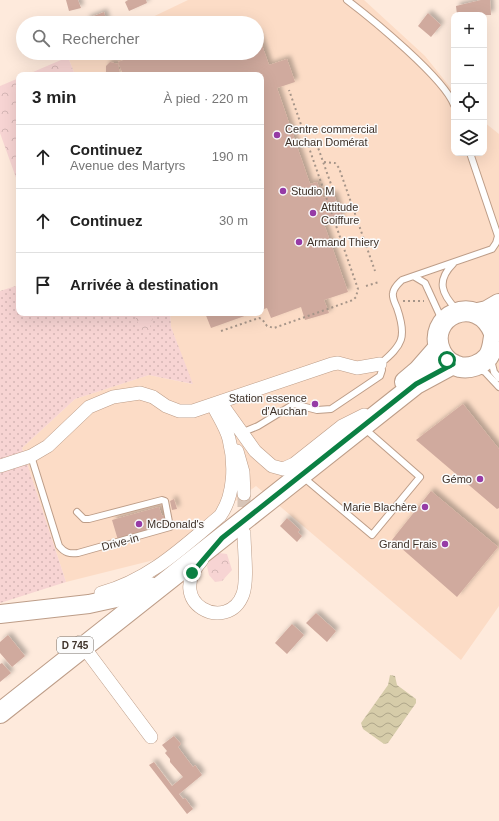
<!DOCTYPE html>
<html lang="fr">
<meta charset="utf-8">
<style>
:root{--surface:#fff;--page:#f6f6f6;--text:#222;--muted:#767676;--line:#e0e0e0}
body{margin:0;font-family:Arial,sans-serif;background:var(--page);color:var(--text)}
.controls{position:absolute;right:12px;top:12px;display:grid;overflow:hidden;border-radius:8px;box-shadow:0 4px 16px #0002}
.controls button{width:36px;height:36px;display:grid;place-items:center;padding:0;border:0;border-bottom:1px solid var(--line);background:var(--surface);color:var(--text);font:20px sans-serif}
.stop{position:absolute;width:12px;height:12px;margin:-9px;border:3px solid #0b8043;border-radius:50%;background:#fff}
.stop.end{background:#0b8043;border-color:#fff;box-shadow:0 1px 4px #0008}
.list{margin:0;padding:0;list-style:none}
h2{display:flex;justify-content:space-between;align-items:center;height:52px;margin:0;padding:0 16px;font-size:17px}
h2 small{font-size:13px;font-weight:400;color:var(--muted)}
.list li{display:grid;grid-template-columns:26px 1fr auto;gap:12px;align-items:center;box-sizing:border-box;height:64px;padding:0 16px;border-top:1px solid var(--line)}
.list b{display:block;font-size:15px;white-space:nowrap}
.list p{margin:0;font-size:13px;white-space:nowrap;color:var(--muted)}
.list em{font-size:13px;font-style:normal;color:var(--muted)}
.icon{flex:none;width:22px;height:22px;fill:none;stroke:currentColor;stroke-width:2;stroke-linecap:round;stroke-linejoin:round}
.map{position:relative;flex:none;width:499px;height:821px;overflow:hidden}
.search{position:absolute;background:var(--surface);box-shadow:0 4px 16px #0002;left:16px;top:16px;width:248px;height:44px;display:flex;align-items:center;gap:10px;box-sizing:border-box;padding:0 14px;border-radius:22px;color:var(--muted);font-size:15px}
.panel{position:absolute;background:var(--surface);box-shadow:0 4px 16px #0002;left:16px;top:72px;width:248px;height:244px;border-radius:8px}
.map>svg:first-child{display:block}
.built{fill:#fcdcc6}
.grass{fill:url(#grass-dots)}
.forest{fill:url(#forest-crowns)}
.water{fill:url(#water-waves)}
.building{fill:#d0aa9e;filter:url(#shadow)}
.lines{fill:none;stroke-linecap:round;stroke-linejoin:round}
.minor-tunnel{stroke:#d8c5b8;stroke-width:13;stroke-dasharray:13 6;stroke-linecap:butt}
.service-casing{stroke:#bd9d88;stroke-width:8}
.minor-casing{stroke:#bd9d88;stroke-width:14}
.secondary-casing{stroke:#bd9d88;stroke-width:20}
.primary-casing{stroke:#bd9d88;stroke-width:22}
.path{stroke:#a69589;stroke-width:2;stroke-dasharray:2 3;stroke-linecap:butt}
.service{stroke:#fff;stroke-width:6}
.minor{stroke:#fff;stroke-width:13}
.secondary{stroke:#fff;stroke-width:18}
.primary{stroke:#fff;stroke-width:20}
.route{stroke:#0b8043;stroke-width:5}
.poi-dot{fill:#963ba6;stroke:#fbfbfb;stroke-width:1.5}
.labels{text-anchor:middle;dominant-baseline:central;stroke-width:3;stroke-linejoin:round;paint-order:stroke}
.shield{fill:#fbfbfb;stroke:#776e67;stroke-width:1}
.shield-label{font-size:10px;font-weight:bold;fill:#3e3128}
.poi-label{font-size:11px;fill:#3e3128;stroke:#fbfbfb;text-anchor:start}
.street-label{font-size:11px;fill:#3e3128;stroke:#fbfbfb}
</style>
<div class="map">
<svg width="499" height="821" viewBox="0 0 499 821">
<defs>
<pattern id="grass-dots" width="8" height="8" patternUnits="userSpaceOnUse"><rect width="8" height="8" fill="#f7d4d3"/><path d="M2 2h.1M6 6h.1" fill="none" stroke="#d5b6b5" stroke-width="1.8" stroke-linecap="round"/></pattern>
<pattern id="forest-crowns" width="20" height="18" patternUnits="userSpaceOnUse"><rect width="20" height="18" fill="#f7d4d3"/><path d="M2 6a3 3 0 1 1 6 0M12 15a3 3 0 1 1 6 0" fill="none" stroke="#d5b6b5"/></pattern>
<pattern id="water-waves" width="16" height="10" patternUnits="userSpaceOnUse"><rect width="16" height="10" fill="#d6cca9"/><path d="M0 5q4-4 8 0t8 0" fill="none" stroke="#afa68a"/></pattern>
<filter id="shadow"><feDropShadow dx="3.5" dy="-3.5" stdDeviation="2" flood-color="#0004"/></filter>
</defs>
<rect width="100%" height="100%" fill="#feeadc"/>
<path class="built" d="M 188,0 L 364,0 L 425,56 L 454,92 L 454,153 L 484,153 L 484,122 L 499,134 L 499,606 L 461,660 L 256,486 L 158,559 L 66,582 L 22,448 L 75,399 L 149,375 L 192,384 L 171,327 L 170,313 L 261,313 L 261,75 L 75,75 L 68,57 L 77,53 L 257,53 L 257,23 L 140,23 Z"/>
<path class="grass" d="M 19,285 L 19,313 L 135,313 L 147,334 L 153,317 L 163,313 L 170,313 L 171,327 L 193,384 L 149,375 L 75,399 L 22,448 L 66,582 L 0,603 L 0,291 Z"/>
<path class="forest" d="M 68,57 L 75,75 L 26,75 Z
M 19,78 L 19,186 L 0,133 L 0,86 Z
M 133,313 L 163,313 L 153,318 L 146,338 Z
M 219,553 L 227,554 L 232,570 L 222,581 L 215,582 L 209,575 L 207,566 L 213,556 Z"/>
<path class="water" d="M 390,675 L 395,676 L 397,685 L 416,699 L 416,703 L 388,743 L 384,744 L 363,729 L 361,723 L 388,685 Z"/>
<path class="building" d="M 66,0 L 78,0 L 81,8 L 69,11 Z
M 128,0 L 146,0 L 147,3 L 129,11 L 125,2 Z
M 481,0 L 490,0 L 491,15 L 457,15 L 456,6 Z
M 104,12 L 107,23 L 87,23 L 86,19 Z
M 428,13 L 441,25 L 431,37 L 418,26 Z
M 257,31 L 269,65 L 287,59 L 295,82 L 277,88 L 310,184 L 317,182 L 323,198 L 334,194 L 342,218 L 324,224 L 348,292 L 324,300 L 329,313 L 305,320 L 301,307 L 271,318 L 267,308 L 261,310 L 261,75 L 104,75 L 106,73 L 106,66 L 110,62 L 118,64 L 120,73 L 122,72 L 118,62 L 143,53 L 160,53 L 162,58 L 177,53 L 257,53 Z
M 205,313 L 253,313 L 211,328 Z
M 463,404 L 499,449 L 499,508 L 497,509 L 416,440 Z
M 431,491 L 498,547 L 457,597 L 392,540 Z
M 174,499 L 177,509 L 172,510 L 170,501 Z
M 159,507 L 162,516 L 164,515 L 165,527 L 118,540 L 112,520 Z
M 287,518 L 300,530 L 298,532 L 302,536 L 297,542 L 280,526 Z
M 316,613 L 336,631 L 327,642 L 306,623 Z
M 292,624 L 304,635 L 287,654 L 275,643 Z
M 8,635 L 25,656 L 12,667 L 0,653 L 0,642 Z
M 2,663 L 11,673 L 0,682 L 0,664 Z
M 174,736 L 181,744 L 178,747 L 193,767 L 195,765 L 202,775 L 179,794 L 183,799 L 185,798 L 193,809 L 187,814 L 149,765 L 154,762 L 172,786 L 183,777 L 170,762 L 170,759 L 165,753 L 167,751 L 162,745 Z"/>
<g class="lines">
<path class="minor-tunnel" d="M 244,494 L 244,524"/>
<defs>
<path id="service" d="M 347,0 C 372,19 444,78 454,105
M 453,264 C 436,281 442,294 456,309
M 415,277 L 425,283 L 442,320
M 491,360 L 494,372 L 499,378
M 478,369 L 485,372 L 499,387
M 241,433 L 258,426 L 294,404 L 317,410 L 331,409 L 380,376 L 382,370 L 380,364 C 403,345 407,337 397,308 C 395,303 392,298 393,293 C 394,287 398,284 402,280 L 492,249 L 496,243 L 498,236 L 470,153
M 31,456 L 59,546 C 65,553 69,554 78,553 L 170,527 L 165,501 L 162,500 L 89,519 L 84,519 L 77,512
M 303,477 L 372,535 L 420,477 L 364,428"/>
<path id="minor" d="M 220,402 L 255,451 L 272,466 L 283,469 L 294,464 L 342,426 L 364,415
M 237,451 L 243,472 L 244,494
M 0,466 L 31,456 L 48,446 L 89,407 L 113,397 L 140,393 L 153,397 L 166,406 L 179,411 L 193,411 L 332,364 L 338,363 L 357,368 L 380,364
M 202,560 C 163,603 228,635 243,594 C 248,579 244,550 244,533
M 101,593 C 149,580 182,548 220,516 C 235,495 235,463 229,439 C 226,427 218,416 213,405
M 80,642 L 151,737"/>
<path id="secondary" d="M 0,614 L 89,604 L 121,597 L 150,586"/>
<path id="primary" d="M 478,313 L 487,311 L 499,304
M 494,333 C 477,291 424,317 441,352 C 445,360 452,365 460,367 C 470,369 481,365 488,357 C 496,346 491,333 499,323
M 405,382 L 418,371 L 439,347
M 0,713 L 416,384 L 453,364"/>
</defs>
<use href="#service" class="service-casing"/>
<use href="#minor" class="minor-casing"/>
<use href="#secondary" class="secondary-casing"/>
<use href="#primary" class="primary-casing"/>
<path class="path" d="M 315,139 L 332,187
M 324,162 L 335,163 L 339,168 L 375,271
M 366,286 L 379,282
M 403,301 L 424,301
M 221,331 L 259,318 L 262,319 L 267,326 L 274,328 L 353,300 L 356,297 L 358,289 L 289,90"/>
<use href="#service" class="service"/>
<use href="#minor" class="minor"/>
<use href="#secondary" class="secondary"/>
<use href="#primary" class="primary"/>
</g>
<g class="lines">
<path class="route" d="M 192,573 L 222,538 L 416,384 L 453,364 L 447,360"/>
</g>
<g class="poi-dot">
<circle cx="277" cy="135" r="4"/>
<circle cx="283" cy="191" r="4"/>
<circle cx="313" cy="213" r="4"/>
<circle cx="299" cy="242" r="4"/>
<circle cx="315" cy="404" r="4"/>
<circle cx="480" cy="479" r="4"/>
<circle cx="425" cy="507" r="4"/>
<circle cx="139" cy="524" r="4"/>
<circle cx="445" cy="544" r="4"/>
</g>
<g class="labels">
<rect class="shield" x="57" y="637" width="36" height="16" rx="3"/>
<g class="shield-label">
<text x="75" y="645">D 745</text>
</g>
<g class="poi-label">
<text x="285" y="129">Centre commercial<tspan x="285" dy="13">Auchan Domérat</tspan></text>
<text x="291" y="191">Studio M</text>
<text x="321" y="207">Attitude<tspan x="321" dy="13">Coiffure</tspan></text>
<text x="307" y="242">Armand Thiery</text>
<text x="307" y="398" text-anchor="end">Station essence<tspan x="307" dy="13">d'Auchan</tspan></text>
<text x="472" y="479" text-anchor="end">Gémo</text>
<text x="417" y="507" text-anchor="end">Marie Blachère</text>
<text x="147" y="524">McDonald's</text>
<text x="437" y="544" text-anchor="end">Grand Frais</text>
</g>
<g class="street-label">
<text transform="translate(120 542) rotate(-15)">Drive-in</text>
</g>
</g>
</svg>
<div class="controls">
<button>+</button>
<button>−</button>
<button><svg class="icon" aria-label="locate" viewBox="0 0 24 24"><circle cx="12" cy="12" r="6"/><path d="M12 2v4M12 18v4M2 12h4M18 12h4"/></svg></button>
<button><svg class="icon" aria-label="layers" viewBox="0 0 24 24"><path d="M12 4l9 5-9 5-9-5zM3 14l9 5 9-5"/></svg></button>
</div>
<div class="stop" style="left:447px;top:360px"></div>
<div class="stop end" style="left:192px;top:573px"></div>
<div class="search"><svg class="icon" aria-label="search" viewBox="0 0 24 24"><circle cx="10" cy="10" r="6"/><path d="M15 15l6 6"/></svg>Rechercher</div>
<section class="panel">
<h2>3 min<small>À pied · 220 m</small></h2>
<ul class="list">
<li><svg class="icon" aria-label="ahead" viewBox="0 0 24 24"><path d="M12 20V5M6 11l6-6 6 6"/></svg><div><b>Continuez</b><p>Avenue des Martyrs</p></div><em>190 m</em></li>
<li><svg class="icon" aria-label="ahead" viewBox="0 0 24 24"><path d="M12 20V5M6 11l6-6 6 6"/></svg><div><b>Continuez</b></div><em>30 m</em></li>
<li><svg class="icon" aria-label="arrive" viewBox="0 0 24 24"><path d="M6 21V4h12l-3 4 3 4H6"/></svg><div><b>Arrivée à destination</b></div></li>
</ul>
</section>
</div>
